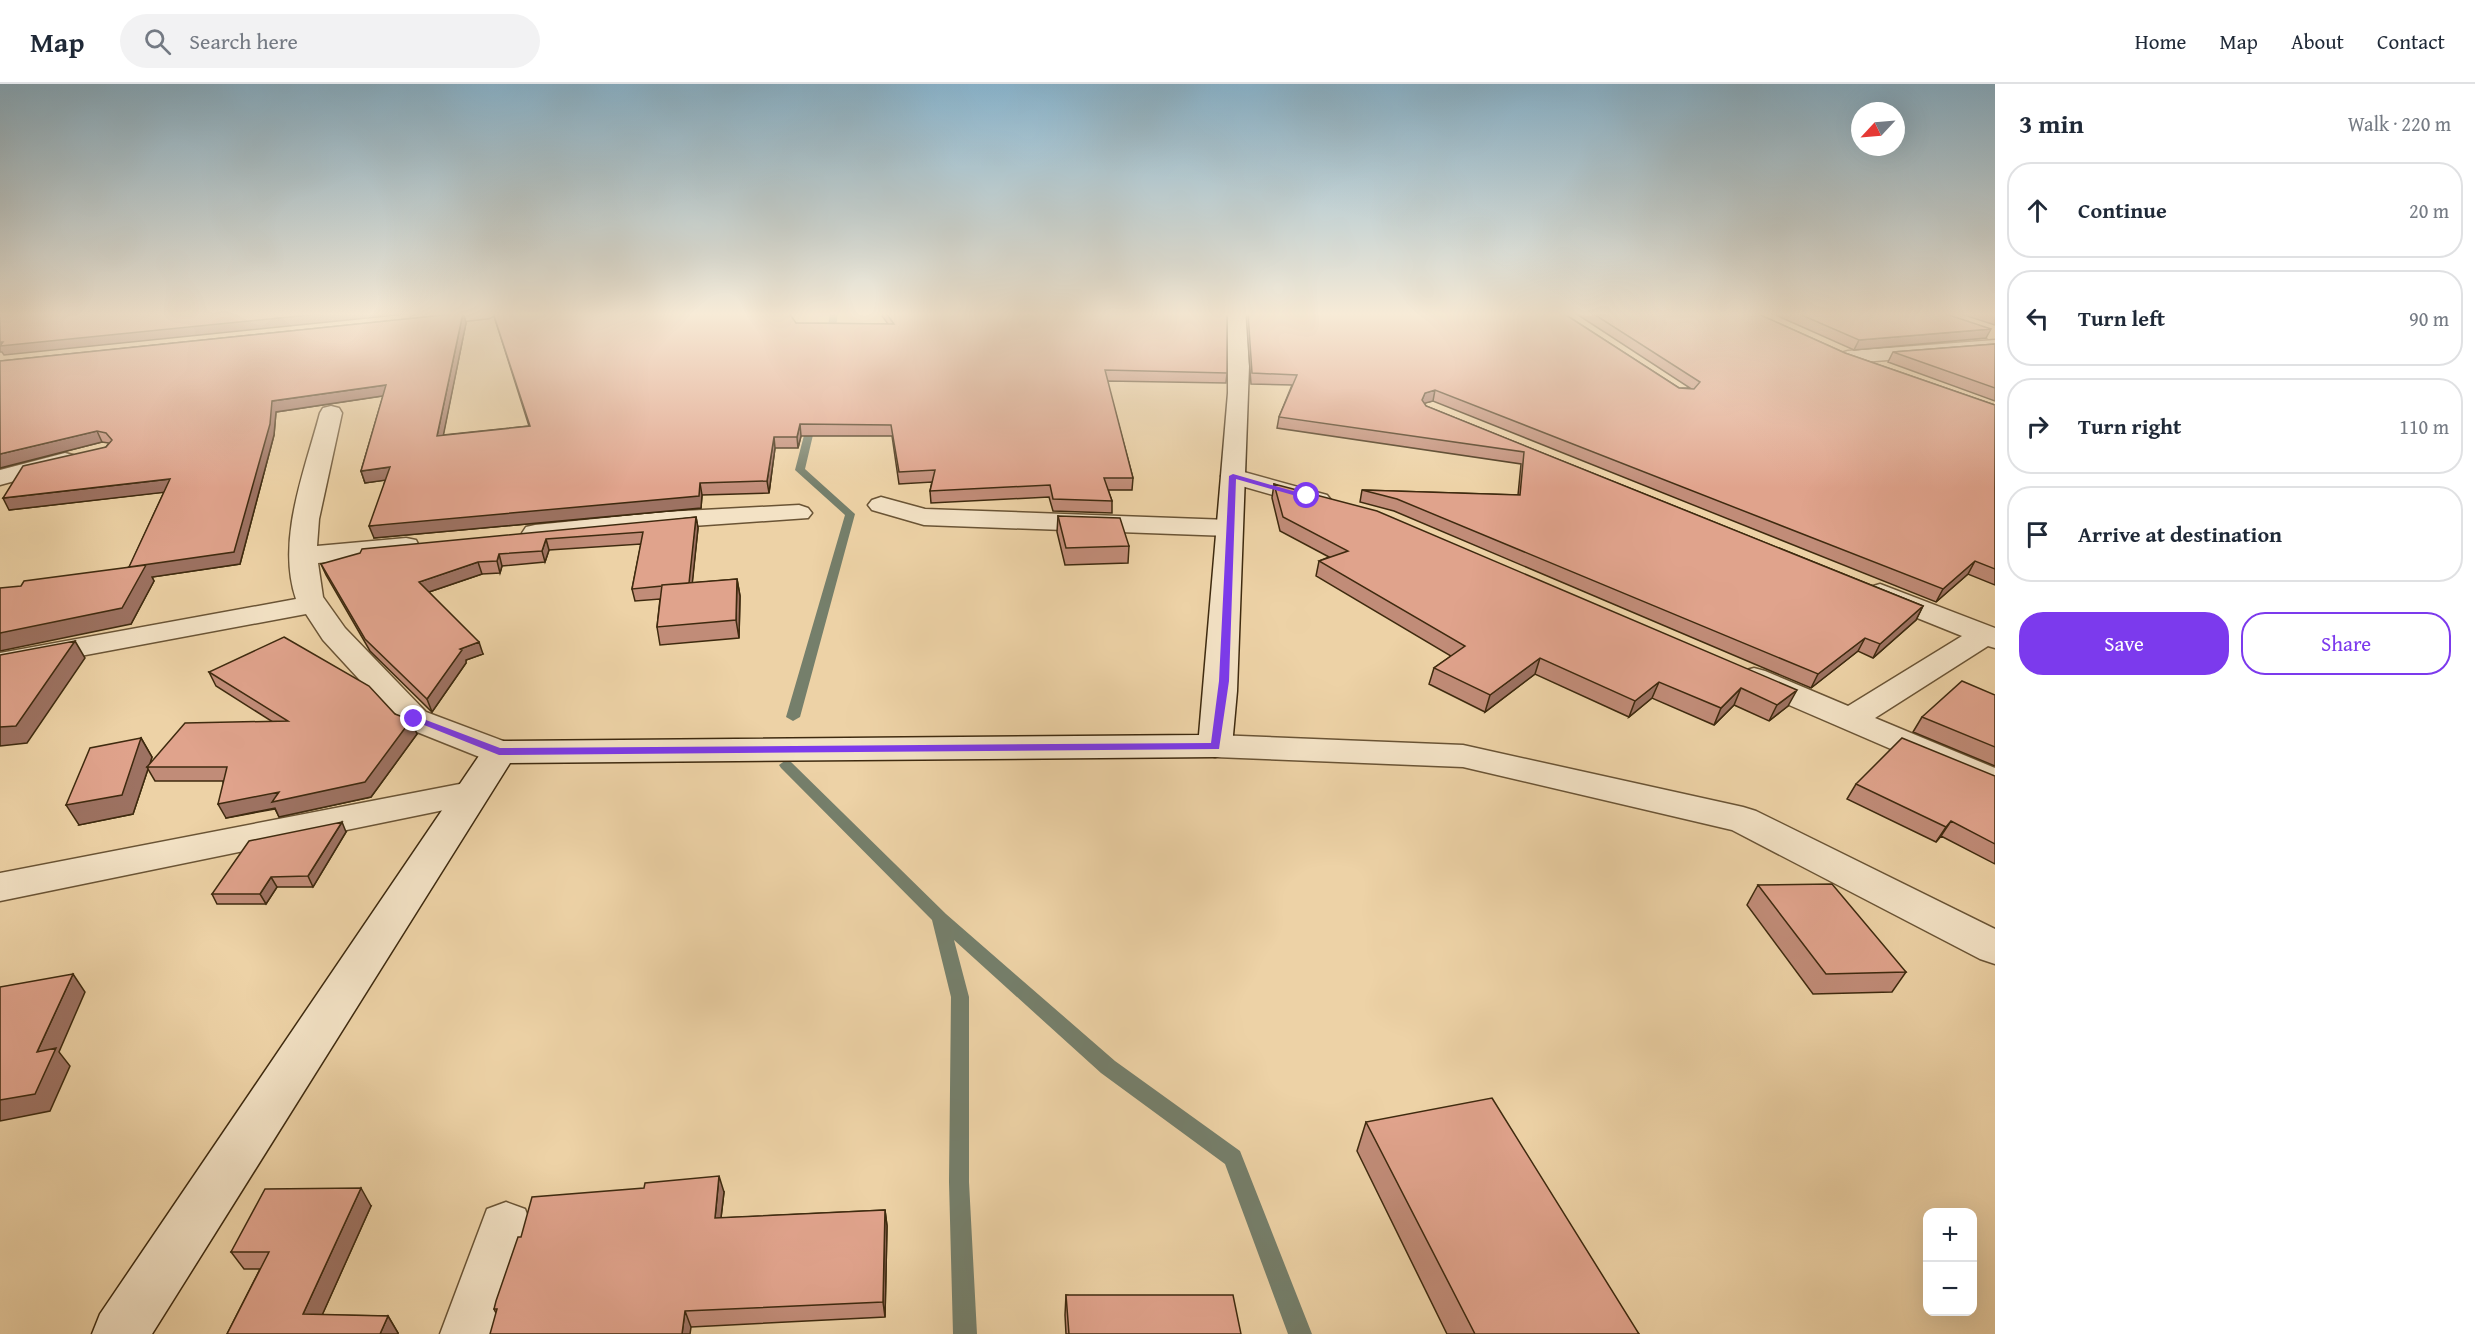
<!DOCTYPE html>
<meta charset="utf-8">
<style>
:root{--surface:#fff;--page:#f2f2f3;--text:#1f2937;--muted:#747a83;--line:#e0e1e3;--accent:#7c3aed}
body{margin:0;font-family:"Gentium Book Plus",serif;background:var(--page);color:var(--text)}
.controls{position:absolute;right:18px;bottom:18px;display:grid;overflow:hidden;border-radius:12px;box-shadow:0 6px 24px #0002}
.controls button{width:54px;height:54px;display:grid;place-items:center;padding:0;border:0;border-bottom:2px solid var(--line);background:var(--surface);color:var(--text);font:30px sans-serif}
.compass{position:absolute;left:1851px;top:18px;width:54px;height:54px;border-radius:50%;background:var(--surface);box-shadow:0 6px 24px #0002;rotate:244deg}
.stop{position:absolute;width:18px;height:18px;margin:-14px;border:4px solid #7c3aed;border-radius:50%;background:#fff}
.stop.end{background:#7c3aed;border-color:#fff;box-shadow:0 2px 6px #0008}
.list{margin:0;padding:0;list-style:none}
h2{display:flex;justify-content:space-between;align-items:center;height:78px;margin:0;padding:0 24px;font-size:26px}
h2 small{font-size:20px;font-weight:400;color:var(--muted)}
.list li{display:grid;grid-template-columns:39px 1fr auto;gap:18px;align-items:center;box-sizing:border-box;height:96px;margin:0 12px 12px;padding:0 12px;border:2px solid var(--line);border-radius:24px}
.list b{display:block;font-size:22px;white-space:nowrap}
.list em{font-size:20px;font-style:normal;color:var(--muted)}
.actions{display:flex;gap:12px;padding:18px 24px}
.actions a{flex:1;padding:14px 0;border:2px solid var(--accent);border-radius:24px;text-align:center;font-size:21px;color:var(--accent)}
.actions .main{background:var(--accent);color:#fff}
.icon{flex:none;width:33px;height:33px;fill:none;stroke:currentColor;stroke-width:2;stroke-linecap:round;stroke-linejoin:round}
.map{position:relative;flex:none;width:1995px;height:1250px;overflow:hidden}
header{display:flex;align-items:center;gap:36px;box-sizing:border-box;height:84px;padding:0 30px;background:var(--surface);border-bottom:2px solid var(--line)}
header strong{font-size:28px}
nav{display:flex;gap:33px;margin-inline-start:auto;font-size:21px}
.search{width:420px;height:54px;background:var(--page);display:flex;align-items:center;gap:15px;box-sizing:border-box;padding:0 21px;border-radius:33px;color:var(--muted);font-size:22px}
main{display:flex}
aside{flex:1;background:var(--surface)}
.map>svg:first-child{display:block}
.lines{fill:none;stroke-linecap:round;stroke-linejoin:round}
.stream{fill:#757f6b;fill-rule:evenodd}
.street-casing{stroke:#6a5435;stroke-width:3}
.secondary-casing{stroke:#3e2a0f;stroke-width:3}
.street{fill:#f3e2c5;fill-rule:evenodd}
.secondary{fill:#f3e2c5;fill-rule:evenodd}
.wall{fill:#c18c78;stroke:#3e2a0f;stroke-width:1.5}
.shaded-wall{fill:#9d7262;stroke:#3e2a0f;stroke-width:1.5}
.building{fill:#e0a38c;stroke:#3e2a0f;stroke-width:1.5}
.route{fill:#7c3aed}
</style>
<header>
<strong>Map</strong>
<div class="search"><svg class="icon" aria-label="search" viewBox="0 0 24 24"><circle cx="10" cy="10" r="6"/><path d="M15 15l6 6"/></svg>Search here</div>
<nav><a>Home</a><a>Map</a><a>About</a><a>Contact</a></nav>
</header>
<main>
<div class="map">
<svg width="1995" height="1250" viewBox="0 0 1995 1250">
<rect width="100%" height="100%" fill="#edd2a6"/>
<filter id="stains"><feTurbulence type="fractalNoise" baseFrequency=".00333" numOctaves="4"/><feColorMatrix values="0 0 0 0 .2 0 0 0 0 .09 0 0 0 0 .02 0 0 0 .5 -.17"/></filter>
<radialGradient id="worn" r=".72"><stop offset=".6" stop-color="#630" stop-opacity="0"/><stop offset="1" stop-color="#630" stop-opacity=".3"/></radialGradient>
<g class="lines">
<path class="stream" d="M 830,229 L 838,229 L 834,256 L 830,258 L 826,256 Z
M 809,332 L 817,334 L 805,385 L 855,430 L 800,633 L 793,637 L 786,633 L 845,431 L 795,386 Z
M 786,676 L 791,678 L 946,830 L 1115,977 L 1240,1067 L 1312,1250 L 1288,1250 L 1225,1080 L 1101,989 L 954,856 L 969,913 L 969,1098 L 977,1250 L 953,1250 L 949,1098 L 951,913 L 932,836 L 781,684 L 779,681 Z"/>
<defs>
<path id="street" d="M 437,229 L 498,229 L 489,234 L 419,242 L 410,236 L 412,232 Z
M 1995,256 L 1995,268 L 1848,279 L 1841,277 L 1838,273 L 1841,269 L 1848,267 Z
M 331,322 L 339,324 L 342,329 L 319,435 L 317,462 L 406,454 L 416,456 L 419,462 L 416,468 L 406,470 L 318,479 L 323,513 L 345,544 L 426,628 L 511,660 L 516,668 L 511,676 L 499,679 L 487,676 L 402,642 L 323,556 L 306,530 L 0,587 L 0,569 L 296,515 C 276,456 305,386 320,329 L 323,324 Z
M 65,369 L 73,371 L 77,376 L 73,381 L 0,401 L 0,386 Z
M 1233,385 L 1327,411 L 1331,416 L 1327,421 L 1318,424 L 1224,397 L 1221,392 L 1224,387 Z
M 881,413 L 925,425 L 1229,436 L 1238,438 L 1242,444 L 1238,450 L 1229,452 L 924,441 L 872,426 L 868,421 L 872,416 Z
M 799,421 L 808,424 L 812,429 L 808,434 L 664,444 L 535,457 L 526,455 L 522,449 L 526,443 L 535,441 L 664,428 Z
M 1880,500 L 1995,544 L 1995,564 L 1988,562 L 1875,634 L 1995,684 L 1995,710 L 1743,601 L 1738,594 L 1743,587 L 1754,584 L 1765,587 L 1848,622 L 1962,552 L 1870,515 L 1866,509 L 1870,503 Z
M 1215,651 L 1463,661 L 1743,723 L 1756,727 L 1995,845 L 1995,880 L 1980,875 L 1732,746 L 1463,683 L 1215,673 L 1203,670 L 1198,662 L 1203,654 Z
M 470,698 L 483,702 L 488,710 L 483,718 L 0,817 L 0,789 Z
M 506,1118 L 525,1125 L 532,1143 L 496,1250 L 440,1250 L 487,1125 Z"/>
<path id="secondary" d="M 1228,229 L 1246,229 L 1249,282 L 1237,607 L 1232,662 L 1227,670 L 1215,673 L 510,679 L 152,1250 L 92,1250 L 100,1230 L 487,660 L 499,657 L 1199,651 L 1228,309 Z"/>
</defs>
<use href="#street" class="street-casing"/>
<use href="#secondary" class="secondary-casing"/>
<use href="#street" class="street"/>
<use href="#secondary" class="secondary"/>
</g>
<path class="wall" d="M 463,229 L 466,239 L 443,351 L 529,342 L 493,229 L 796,239 L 888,240 L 880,229 L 1228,229 L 1227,229 L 1227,289 L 1226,299 L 1107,297 L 1133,394 L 1132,406 L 1108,406 L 1112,417 L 1112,429 L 1053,427 L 1049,413 L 931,419 L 930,407 L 932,398 L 899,400 L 892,352 L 801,352 L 798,364 L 775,364 L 769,409 L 702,411 L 701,424 L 374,454 L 385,396 L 365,399 L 361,387 L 383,312 L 276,328 L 274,351 L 240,480 L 152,493 L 154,497 L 131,540 L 21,502 L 129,484 L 164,408 L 9,426 L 106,363 L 109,359 L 102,358 L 0,384 L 0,277 Z
M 1246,229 L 1563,229 L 1679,304 L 1690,304 L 1575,229 L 1756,229 L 1845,269 L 1995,321 L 1995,501 L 1968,490 L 1936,518 L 1433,317 L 1424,319 L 1426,322 L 1923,522 L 1916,536 L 1873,574 L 1858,567 L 1811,604 L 1394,427 L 1360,418 L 1362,406 L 1518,411 L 1521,380 L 1277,344 L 1279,333 L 1292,301 L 1251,300 Z
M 1771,229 L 1943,229 L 1986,254 L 1854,266 Z
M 1958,229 L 1995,229 L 1995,241 Z
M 1995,260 L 1995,317 L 1888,278 L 1893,268 Z
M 1274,400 L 1788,622 L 1769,637 L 1734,621 L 1714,641 L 1652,614 L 1629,633 L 1535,590 L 1485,628 L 1429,600 L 1434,584 L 1451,572 L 1316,492 L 1319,477 L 1329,473 L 1280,447 L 1272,414 Z
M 1058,432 L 1129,462 L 1128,479 L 1065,481 L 1057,448 Z
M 696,433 L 698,444 L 692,499 L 737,495 L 740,512 L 739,554 L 660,561 L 657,543 L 660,515 L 635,517 L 632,505 L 641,460 L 549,466 L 545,478 L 502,482 L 500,489 L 482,490 L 429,508 L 483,570 L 466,576 L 466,579 L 432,628 L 370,567 L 326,491 L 321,480 Z
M 209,588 L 395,630 L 417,650 L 371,713 L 279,733 L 275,725 L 226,734 L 223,697 L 155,697 L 148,685 L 133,730 L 79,741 L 141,654 L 152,673 L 150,679 L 273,638 L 216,602 Z
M 1995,611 L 1995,682 L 1913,648 L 1922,633 Z
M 1995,692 L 1995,780 L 1941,752 L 1936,758 L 1847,715 L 1856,700 Z
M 346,748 L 313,803 L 277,803 L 266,820 L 217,820 L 212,810 Z
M 1758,801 L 1906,888 L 1892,908 L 1813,910 L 1747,821 Z
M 1366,1038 L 1639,1250 L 1447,1250 L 1357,1067 Z
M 724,1108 L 721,1134 L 885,1126 L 887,1142 L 885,1233 L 691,1243 L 496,1229 L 494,1225 Z
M 371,1122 L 322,1231 L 388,1232 L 398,1249 L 398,1250 L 227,1250 L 260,1185 L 244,1185 L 231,1168 Z
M 1066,1211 L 1241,1250 L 1066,1250 L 1065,1231 Z"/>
<path class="shaded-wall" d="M 329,229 L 416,229 L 4,271 L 2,268 L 0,268 L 0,258 Z
M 463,229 L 466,239 L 441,363 L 437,352 Z
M 1991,245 L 1986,254 L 1854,266 L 1859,256 Z
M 386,301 L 389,311 L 276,328 L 274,351 L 240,480 L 152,493 L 154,497 L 131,540 L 0,567 L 0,549 L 129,483 L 272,317 Z
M 1435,306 L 1433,317 L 1422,320 L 1422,316 L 1425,309 Z
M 800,340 L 801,352 L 798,364 L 797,353 Z
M 97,347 L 102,358 L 0,384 L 0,370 Z
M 774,353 L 775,364 L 769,409 L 767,397 Z
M 390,383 L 394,395 L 365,399 L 361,387 Z
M 170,395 L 176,407 L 9,426 L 3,414 Z
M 700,399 L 702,411 L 701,424 L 374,454 L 369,442 Z
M 696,433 L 698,444 L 691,512 L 688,500 Z
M 546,455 L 549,466 L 545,478 L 542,467 Z
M 499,470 L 502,482 L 500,489 L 497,477 Z
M 1975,477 L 1968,490 L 1936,518 L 1943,505 Z
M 478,478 L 482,490 L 423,510 L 419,498 Z
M 737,495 L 740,512 L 739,554 L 736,536 Z
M 1923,522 L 1916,536 L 1873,574 L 1880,560 Z
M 1865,554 L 1858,567 L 1811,604 L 1818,590 Z
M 75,557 L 85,574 L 27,659 L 0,662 L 0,643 Z
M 479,558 L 483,570 L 466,576 L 466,579 L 432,628 L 427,615 L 460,565 Z
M 1540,574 L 1535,590 L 1485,628 L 1490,611 Z
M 1659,598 L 1652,614 L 1629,633 L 1635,617 Z
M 1741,604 L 1734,621 L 1714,641 L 1721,624 Z
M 1797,606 L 1788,622 L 1769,637 L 1777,621 Z
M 411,636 L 417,650 L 371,713 L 279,733 L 275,724 L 226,734 L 218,720 Z
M 141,654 L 152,673 L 149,683 L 147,683 L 148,685 L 133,730 L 79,741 L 66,721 Z
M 1951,737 L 1941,752 L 1936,758 L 1946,743 Z
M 342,738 L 346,748 L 313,803 L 308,792 Z
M 271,793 L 277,803 L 266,820 L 260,810 Z
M 73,890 L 85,908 L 59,968 L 70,982 L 50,1027 L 0,1037 L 0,1016 L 37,968 Z
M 719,1092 L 724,1108 L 719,1150 L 715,1134 Z
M 361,1104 L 371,1122 L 315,1247 L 303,1230 Z
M 885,1126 L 887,1142 L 885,1233 L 883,1218 Z
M 685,1227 L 691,1243 L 690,1250 L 682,1250 Z
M 388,1232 L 398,1249 L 398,1250 L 380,1250 Z"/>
<path class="building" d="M 0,229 L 329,229 L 0,262 L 3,258 L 0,258 Z
M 463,229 L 437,352 L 530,342 L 493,229 L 789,229 L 796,239 L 894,240 L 886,229 L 1227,229 L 1227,289 L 1105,286 L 1133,394 L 1104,394 L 1112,417 L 1053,415 L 1050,401 L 930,407 L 935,386 L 899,388 L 891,341 L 800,340 L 797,353 L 774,353 L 767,397 L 700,399 L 699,412 L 369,442 L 390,383 L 361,387 L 386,301 L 272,317 L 270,340 L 234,468 L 129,483 L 170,395 L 3,414 L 23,382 L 106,363 L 112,356 L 106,349 L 97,347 L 0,370 L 0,277 Z
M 1248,229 L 1563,229 L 1679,304 L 1694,305 L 1700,298 L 1592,229 L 1756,229 L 1845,269 L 1995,321 L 1995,485 L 1975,477 L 1943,505 L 1435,306 L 1425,309 L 1422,316 L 1426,322 L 1923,522 L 1880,560 L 1865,554 L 1818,590 L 1397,415 L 1362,406 L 1520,411 L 1524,368 L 1279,333 L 1297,291 L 1252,289 Z
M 1797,229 L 1943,229 L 1991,245 L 1859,256 Z
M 1995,260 L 1995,304 L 1893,268 Z
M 1274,400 L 1377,427 L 1797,606 L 1777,621 L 1741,604 L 1721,624 L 1659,598 L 1635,617 L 1540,574 L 1490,611 L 1434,584 L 1465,562 L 1319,477 L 1348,467 L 1283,433 Z
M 1058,432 L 1120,434 L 1129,462 L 1066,464 Z
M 696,433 L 689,499 L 662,501 L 662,502 L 632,505 L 643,448 L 546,455 L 542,467 L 499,470 L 497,477 L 478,478 L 419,498 L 479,558 L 460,565 L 462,566 L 427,615 L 365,555 L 321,480 L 360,469 L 362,465 Z
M 146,481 L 122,524 L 0,549 L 0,504 L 21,502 L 24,497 Z
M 737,495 L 736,536 L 657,543 L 662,501 Z
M 284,553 L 369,602 L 395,630 L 411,636 L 365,698 L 272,718 L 279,708 L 218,720 L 227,683 L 147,683 L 185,639 L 288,637 L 209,588 Z
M 75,557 L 16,642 L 0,643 L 0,571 Z
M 1962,597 L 1995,611 L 1995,663 L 1922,633 Z
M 141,654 L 122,711 L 66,721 L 90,664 Z
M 1902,654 L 1995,692 L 1995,760 L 1951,737 L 1946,743 L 1856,700 Z
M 342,738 L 308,792 L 271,793 L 260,810 L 212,810 L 249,757 Z
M 1832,800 L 1906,888 L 1826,890 L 1758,801 Z
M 73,890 L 37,968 L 56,964 L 35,1010 L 0,1016 L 0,903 Z
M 1492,1014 L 1639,1250 L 1475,1250 L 1366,1038 Z
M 719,1092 L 715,1134 L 885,1126 L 883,1218 L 685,1227 L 682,1250 L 490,1250 L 497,1225 L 494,1225 L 496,1217 L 518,1153 L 521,1153 L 532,1113 L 644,1104 L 645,1099 Z
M 361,1104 L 303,1230 L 388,1232 L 380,1250 L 227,1250 L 269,1168 L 231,1168 L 265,1105 Z
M 1066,1211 L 1233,1211 L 1241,1250 L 1069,1250 Z"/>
<linearGradient id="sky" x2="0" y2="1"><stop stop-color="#88b5cf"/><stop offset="0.57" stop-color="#f7ebd7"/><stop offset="1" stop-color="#f7ebd7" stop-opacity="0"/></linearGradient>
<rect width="1995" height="404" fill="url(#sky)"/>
<path class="route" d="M 1233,390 L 1310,412 L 1307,415 L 1236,395 L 1229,597 L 1219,665 L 499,671 L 409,635 L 418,633 L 500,664 L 1211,659 L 1219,597 L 1229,392 Z"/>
<rect width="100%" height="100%" filter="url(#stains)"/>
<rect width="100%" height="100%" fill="url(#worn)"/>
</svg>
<div class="controls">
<button>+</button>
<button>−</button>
</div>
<svg class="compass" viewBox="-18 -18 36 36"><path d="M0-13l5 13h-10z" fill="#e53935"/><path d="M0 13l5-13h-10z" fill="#747a83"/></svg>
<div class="stop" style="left:1307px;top:412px"></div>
<div class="stop end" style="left:414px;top:635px"></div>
</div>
<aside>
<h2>3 min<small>Walk · 220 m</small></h2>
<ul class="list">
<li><svg class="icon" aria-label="ahead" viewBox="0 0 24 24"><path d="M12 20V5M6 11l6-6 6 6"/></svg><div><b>Continue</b></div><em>20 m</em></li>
<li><svg class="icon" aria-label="left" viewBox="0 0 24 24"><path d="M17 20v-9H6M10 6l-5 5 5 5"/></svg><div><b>Turn left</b></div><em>90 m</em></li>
<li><svg class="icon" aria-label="right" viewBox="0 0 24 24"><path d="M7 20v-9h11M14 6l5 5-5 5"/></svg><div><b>Turn right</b></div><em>110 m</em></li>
<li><svg class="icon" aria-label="arrive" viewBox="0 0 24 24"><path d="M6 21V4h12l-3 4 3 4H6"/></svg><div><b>Arrive at destination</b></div></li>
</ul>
<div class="actions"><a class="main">Save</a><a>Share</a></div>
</aside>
</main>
